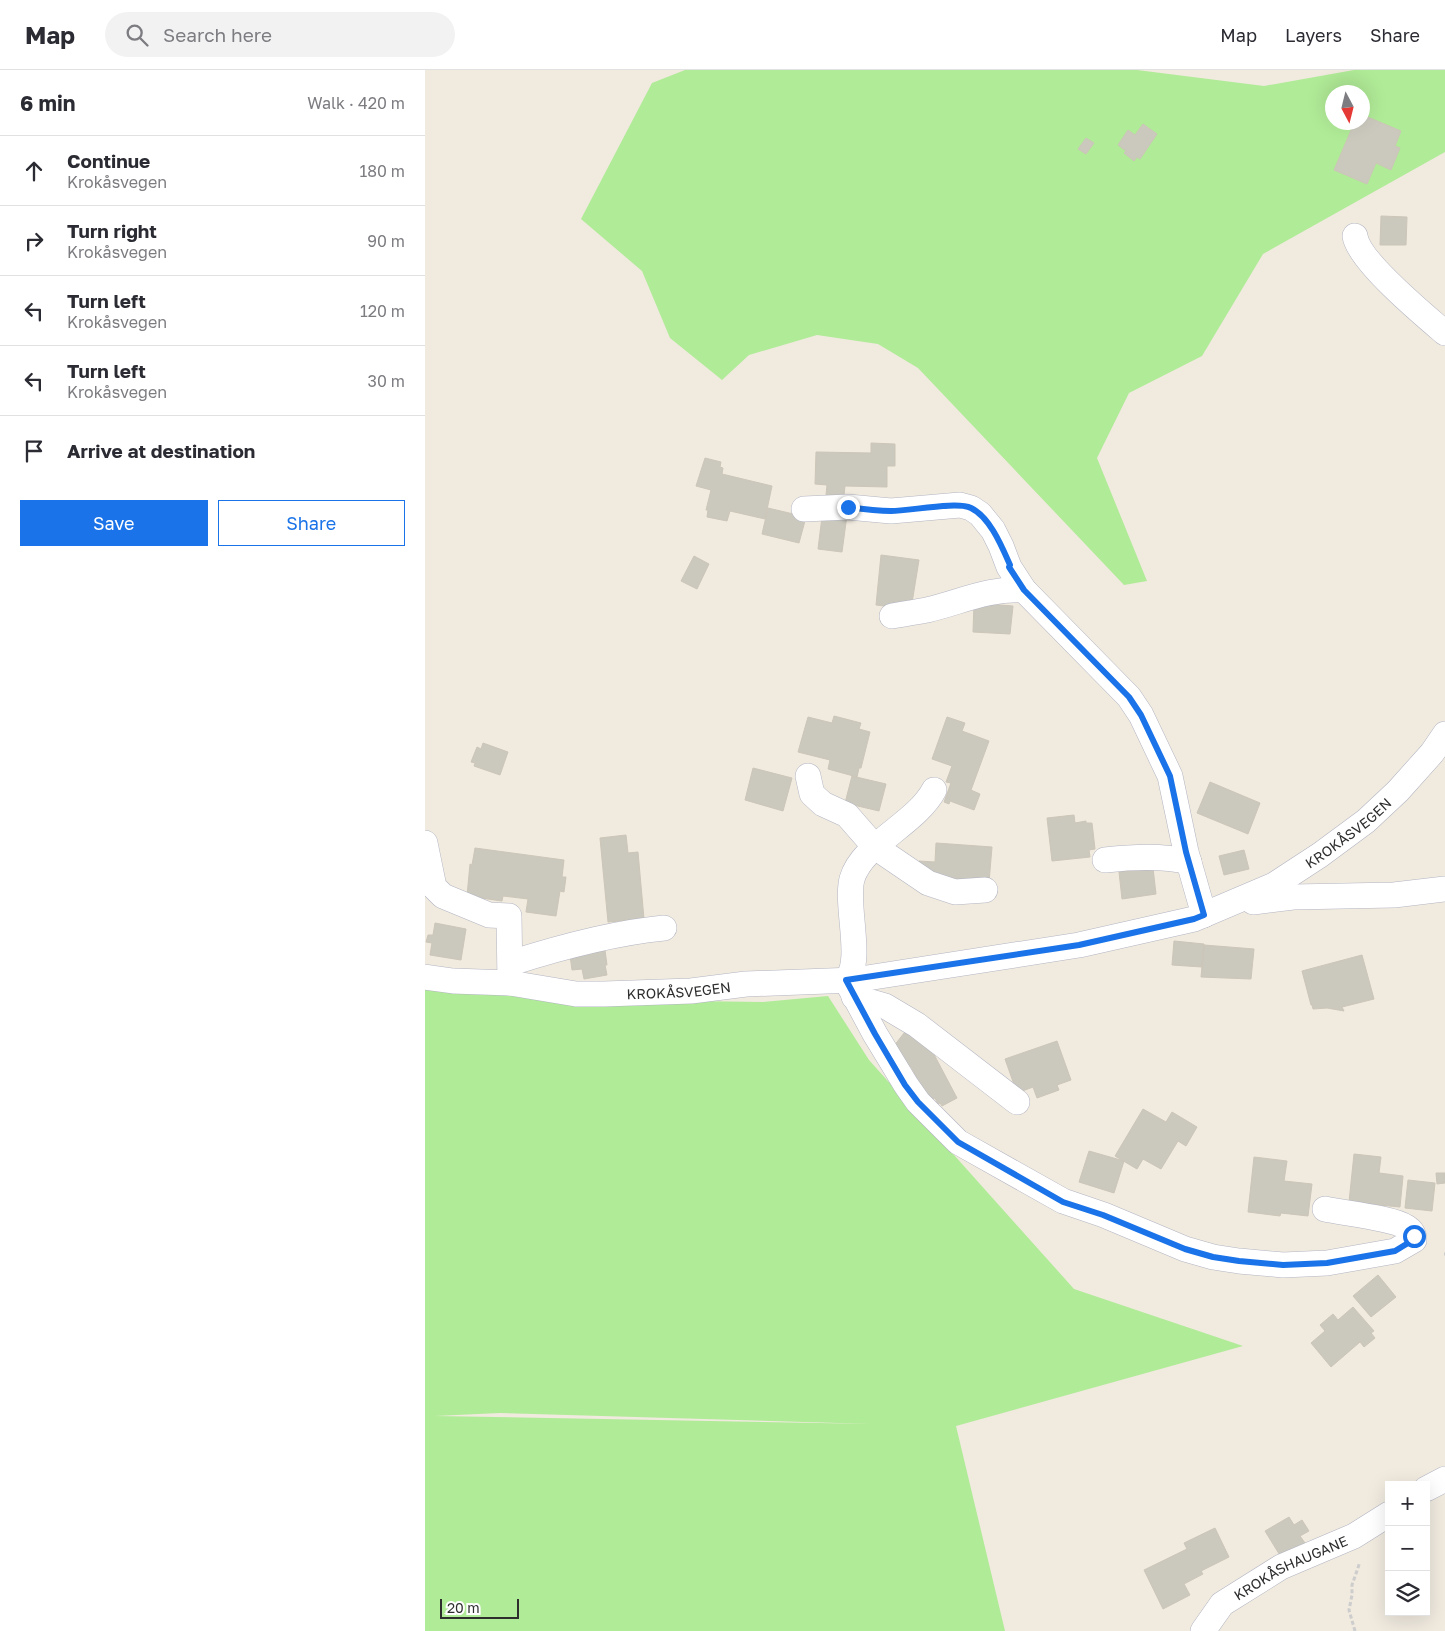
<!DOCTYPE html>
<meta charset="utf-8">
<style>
:root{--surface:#fff;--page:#f2f2f3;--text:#2b2b33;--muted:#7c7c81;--line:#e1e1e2;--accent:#1a73e8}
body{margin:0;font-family:"Golos Text",sans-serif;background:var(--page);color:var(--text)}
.controls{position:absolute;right:15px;bottom:15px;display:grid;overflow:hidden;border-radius:0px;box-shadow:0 5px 20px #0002}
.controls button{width:45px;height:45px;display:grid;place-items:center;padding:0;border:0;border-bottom:1px solid var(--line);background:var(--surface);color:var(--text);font:25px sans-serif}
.compass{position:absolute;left:900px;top:15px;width:45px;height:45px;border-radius:50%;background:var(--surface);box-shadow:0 5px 20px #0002;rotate:173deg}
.scale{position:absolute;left:15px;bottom:12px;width:79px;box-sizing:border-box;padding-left:5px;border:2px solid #2e2e2e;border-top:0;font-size:14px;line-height:18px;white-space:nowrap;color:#2e2e2e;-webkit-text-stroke:4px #fff;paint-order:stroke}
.stop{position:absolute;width:15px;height:15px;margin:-11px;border:4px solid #1a73e8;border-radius:50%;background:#fff}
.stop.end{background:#1a73e8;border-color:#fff;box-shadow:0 1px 5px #0008}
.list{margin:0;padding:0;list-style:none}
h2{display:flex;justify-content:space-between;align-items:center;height:65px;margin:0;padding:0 20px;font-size:21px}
h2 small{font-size:16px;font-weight:400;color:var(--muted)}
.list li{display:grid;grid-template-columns:32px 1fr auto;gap:15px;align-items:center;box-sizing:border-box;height:70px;padding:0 20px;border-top:1px solid var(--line)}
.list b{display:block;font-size:19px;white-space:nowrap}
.list p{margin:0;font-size:16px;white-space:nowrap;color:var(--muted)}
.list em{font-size:16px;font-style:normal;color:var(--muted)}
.actions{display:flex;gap:10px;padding:15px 20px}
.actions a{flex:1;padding:11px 0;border:1px solid var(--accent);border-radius:0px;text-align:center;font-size:18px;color:var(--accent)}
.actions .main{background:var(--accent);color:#fff}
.icon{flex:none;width:28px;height:28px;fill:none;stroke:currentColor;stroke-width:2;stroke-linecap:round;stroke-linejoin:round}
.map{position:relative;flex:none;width:1020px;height:1561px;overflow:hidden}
header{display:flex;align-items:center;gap:30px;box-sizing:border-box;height:70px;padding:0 25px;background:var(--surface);border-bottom:1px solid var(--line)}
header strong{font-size:24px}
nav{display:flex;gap:28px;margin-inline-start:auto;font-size:18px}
.search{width:350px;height:45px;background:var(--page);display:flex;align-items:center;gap:12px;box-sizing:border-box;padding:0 18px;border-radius:28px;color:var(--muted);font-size:19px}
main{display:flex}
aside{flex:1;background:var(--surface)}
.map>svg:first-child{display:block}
.green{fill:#b0eb97;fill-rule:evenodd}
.building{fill:#cbc8be;stroke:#ccc6b8}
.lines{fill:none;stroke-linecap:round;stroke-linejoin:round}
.minor-casing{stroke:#b3b5c2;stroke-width:26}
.path{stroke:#cdcdcd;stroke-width:3;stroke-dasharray:4 2.5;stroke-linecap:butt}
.minor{stroke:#fff;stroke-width:25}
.route{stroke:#1a73e8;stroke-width:6}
.labels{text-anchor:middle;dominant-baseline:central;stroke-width:4;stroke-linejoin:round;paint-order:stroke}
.street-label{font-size:14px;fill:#2e2e2e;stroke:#fff}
</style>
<header>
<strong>Map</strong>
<div class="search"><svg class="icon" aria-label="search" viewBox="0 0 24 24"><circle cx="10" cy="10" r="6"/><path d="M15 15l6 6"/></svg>Search here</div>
<nav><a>Map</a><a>Layers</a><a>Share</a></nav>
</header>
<main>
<aside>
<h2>6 min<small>Walk · 420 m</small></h2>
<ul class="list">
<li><svg class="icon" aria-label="ahead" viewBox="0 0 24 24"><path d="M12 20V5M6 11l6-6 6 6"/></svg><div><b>Continue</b><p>Krokåsvegen</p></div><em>180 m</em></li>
<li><svg class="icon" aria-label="right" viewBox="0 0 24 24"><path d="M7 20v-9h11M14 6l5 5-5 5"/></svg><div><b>Turn right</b><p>Krokåsvegen</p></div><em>90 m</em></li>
<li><svg class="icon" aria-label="left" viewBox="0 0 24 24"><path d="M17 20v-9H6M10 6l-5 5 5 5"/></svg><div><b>Turn left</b><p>Krokåsvegen</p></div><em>120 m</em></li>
<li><svg class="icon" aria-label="left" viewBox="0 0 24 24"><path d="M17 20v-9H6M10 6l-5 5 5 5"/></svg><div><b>Turn left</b><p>Krokåsvegen</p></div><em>30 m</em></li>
<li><svg class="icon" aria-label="arrive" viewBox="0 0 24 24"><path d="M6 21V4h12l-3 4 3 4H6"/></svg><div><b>Arrive at destination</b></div></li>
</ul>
<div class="actions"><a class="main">Save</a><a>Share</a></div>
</aside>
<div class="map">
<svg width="1020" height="1561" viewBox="0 0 1020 1561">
<rect width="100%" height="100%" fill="#f0eadf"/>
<path class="green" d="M 260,0 L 712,0 L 839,16 L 929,0 L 1020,0 L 1020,82 L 838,184 L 777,286 L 704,323 L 672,388 L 722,511 L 699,515 L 493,298 L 453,274 L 392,265 L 324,285 L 297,310 L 245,268 L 217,201 L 156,149 L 227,13 ZM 908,22 L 938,22 L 938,52 L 908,52 Z
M 0,908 L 193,930 L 338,932 L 403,926 L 444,990 L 649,1219 L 818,1276 L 531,1356 L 580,1561 L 0,1561 ZM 75,1343 L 448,1354 L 10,1346 Z"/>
<path class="building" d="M 938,45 L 976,61 L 970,76 L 975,78 L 966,100 L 951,93 L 942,114 L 909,100 L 927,58 L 928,59 L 930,52 L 938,52 Z
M 718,54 L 732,64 L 715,89 L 712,87 L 709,91 L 699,83 L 701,81 L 693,75 L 703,60 L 710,65 Z
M 661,68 L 669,73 L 661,84 L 653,79 Z
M 956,146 L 982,147 L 981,175 L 955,175 Z
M 446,373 L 470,374 L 470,396 L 462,396 L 462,417 L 420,416 L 419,425 L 401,425 L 402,415 L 390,414 L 391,382 L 446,383 Z
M 280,388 L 296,392 L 295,397 L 298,398 L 297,404 L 347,416 L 340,449 L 305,441 L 302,451 L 282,447 L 283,440 L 281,440 L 286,420 L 271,416 Z
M 343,438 L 381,447 L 374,473 L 337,464 Z
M 422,445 L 417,482 L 393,479 L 397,447 Z
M 456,485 L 494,490 L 486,539 L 451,535 Z
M 269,486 L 284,494 L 272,519 L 256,511 Z
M 549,533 L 588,536 L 585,564 L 548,562 Z
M 409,646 L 436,653 L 434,659 L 445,662 L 436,698 L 434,698 L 432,707 L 403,699 L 405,690 L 373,682 L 383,647 L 407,653 Z
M 522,647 L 540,653 L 537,661 L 564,671 L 546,720 L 555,724 L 549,740 L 525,731 L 524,734 L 519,732 L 526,713 L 521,712 L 527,696 L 507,689 Z
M 58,673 L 83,682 L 75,705 L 49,696 L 50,693 L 46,692 L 52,677 L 56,679 Z
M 328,698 L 367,708 L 358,741 L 320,730 Z
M 427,706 L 461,714 L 454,741 L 420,733 Z
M 785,712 L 835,733 L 823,764 L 772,743 Z
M 649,745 L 650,753 L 661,751 L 661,753 L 667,753 L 670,779 L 664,780 L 665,787 L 627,791 L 622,748 Z
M 201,765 L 203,783 L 213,782 L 219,849 L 183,852 L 175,768 Z
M 511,773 L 567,777 L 564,812 L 508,808 L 494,801 L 494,791 L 510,792 Z
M 50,778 L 139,790 L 137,807 L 141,807 L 139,822 L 135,821 L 131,846 L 101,842 L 103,829 L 78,826 L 77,831 L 42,826 L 45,794 L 47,795 Z
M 819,780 L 824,799 L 799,805 L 794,786 Z
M 728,798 L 731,824 L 697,829 L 694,802 Z
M 10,853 L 41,859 L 36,890 L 5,885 L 7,873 L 1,872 L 3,865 L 8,865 Z
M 749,871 L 779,874 L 777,897 L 747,895 Z
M 179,873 L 182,895 L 180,895 L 182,905 L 159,909 L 157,899 L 147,900 L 144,878 Z
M 779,875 L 829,879 L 826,909 L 776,907 Z
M 937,885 L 949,929 L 917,937 L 919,941 L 902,938 L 888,939 L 887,935 L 886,935 L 877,901 Z
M 483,958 L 504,975 L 532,1028 L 517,1036 L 515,1033 L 513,1034 L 510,1028 L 504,1031 L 486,997 L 465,981 Z
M 632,971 L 646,1010 L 632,1015 L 634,1020 L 612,1028 L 608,1017 L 592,1023 L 580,989 Z
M 718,1039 L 741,1052 L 747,1042 L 772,1057 L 761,1076 L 753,1071 L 736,1099 L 718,1089 L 712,1099 L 690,1086 Z
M 664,1081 L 699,1091 L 689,1123 L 654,1112 Z
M 929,1084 L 956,1087 L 954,1103 L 978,1106 L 975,1137 L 924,1132 Z
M 829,1087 L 862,1091 L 859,1111 L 887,1114 L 883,1146 L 856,1143 L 855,1146 L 823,1142 Z
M 1011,1103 L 1020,1103 L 1020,1113 L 1012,1114 Z
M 983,1110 L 1010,1113 L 1007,1141 L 980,1138 Z
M 953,1205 L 971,1227 L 946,1247 L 928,1226 Z
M 928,1237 L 949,1261 L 946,1263 L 950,1268 L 939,1277 L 935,1272 L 906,1297 L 886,1273 L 900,1261 L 895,1255 L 908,1244 L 913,1250 Z
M 864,1447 L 869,1455 L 877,1450 L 884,1461 L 875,1466 L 880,1473 L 856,1487 L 840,1461 Z
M 790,1458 L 804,1487 L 776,1501 L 778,1504 L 759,1514 L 765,1525 L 738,1539 L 719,1500 L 762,1479 L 759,1473 Z"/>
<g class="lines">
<defs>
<g id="minor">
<path d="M 930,166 C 933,190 1000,246 1020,263"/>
<path d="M 379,439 L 423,437 L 466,441 L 535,435 L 546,438 L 555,444 L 568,460 L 576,476 L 584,497 L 599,520 L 704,627 L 716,645 L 745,706 L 761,782 L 779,845"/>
<path d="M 467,546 C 479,544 491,542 502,540 C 536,532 563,518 599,520"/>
<path d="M 383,706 L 387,724 L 398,734 L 422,745 L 450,777 L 503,813 L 530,822 L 560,820"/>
<path d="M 509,720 C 491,754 437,774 427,809 C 420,836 439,892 421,910 L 450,964 L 481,1015 L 493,1032 L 533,1072 L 638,1131 L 679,1145 L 760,1179 L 788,1187 L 814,1191 L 858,1195 L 902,1193 L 970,1181 L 989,1170 C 989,1164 986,1160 981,1157 C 968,1148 918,1143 900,1139"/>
<path d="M 0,773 L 9,817 L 18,826 L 64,845 L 84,846 L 85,913"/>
<path d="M 680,790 C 707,787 737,785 764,792"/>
<path d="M 828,832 L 868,827 L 969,825 L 1020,819"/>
<path d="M 86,893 C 136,877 187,863 239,858"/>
<path id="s1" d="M 0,907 L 28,911 L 85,913 L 151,924 L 179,924 L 266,921 L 321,914 L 429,910 L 654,875 L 769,849 L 849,815 L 895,785 L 941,751 L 973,721 L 1007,683 L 1020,664"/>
<path d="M 429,927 L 460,936 L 492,955 L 592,1032"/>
<path d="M 1001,1419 L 1020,1409"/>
<path id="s2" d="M 778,1561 L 797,1534 L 856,1497 L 929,1466 L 964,1444"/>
</g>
</defs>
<use href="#minor" class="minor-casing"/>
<path class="path" d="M 1019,1184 L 1020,1184
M 930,1561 L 924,1540 L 927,1525 L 927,1515 L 935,1492"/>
<use href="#minor" class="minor"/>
</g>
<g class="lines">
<path class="route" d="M 423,437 C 437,439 452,441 466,441 C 485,441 532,431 546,438 C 565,447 577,477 585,495 L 584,497 L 599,520 L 704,627 L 716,645 L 745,706 L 761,782 L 779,845 L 769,849 L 654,875 L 421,910 L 450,964 L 480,1015 L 493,1032 L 533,1072 L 638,1132 L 678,1145 L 760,1179 L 788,1187 L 814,1191 L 858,1195 L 902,1193 L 970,1181 L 988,1170 L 989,1166"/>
</g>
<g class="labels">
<g class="street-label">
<text stroke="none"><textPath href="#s1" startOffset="954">KROKÅSVEGEN</textPath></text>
<text stroke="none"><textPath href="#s1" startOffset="255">KROKÅSVEGEN</textPath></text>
<text stroke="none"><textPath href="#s2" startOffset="111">KROKÅSHAUGANE</textPath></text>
</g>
</g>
</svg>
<div class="controls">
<button>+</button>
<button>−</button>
<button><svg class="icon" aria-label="layers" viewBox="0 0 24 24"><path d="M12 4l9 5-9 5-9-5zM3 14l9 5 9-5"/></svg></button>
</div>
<svg class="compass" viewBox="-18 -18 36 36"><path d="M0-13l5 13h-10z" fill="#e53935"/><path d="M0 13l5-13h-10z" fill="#7c7c81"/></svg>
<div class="scale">20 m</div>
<div class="stop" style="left:989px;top:1166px"></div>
<div class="stop end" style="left:423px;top:437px"></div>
</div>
</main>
